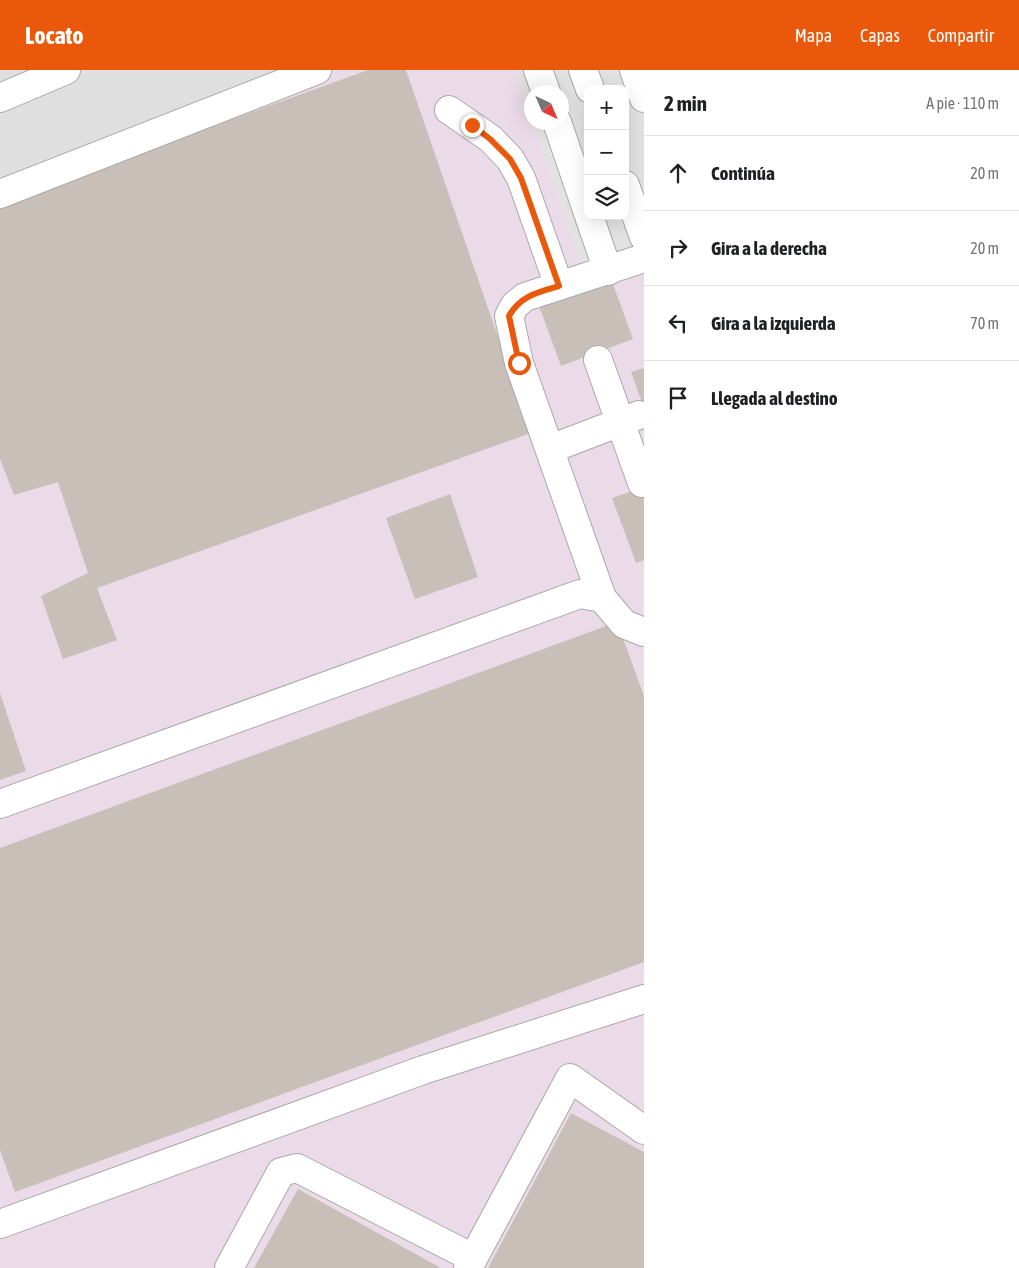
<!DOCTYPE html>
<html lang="es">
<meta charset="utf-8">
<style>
:root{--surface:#fff;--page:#f2f2f2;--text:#202124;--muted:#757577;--line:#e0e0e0;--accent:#ea580c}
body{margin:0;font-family:"Asap Condensed",sans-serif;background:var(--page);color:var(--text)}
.controls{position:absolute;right:15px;top:15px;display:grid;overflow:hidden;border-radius:10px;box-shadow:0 5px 20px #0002}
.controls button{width:45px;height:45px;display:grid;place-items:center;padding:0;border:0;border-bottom:1px solid var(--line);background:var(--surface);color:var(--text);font:25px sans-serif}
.compass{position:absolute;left:524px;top:15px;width:45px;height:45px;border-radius:50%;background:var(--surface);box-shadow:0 5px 20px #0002;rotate:136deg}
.stop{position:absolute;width:15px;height:15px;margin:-11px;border:4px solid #ea580c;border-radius:50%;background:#fff}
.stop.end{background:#ea580c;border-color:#fff;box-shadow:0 1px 5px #0008}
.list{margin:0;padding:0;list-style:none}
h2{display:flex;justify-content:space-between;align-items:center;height:65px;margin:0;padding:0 20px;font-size:21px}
h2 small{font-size:16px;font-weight:400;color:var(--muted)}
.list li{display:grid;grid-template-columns:32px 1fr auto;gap:15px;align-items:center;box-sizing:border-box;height:75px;padding:0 20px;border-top:1px solid var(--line)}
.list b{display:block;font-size:19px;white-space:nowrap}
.list em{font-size:16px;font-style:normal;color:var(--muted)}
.icon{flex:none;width:28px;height:28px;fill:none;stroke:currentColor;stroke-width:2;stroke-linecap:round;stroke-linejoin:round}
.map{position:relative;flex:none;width:644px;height:1198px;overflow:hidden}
header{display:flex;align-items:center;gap:30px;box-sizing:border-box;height:70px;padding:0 25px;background:var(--accent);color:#fff}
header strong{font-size:24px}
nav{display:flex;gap:28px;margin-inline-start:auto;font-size:18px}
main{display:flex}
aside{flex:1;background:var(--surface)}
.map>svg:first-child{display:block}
.residential{fill:#e0dfdf}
.industrial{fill:#ebdbe8;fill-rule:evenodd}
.parking{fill:#e2e2e2;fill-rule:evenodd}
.building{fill:#c7bfb8}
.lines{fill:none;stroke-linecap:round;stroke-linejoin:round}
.minor-casing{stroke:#a9a9a9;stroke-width:30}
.minor{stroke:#fff;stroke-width:28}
.route{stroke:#ea580c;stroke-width:6}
</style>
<header>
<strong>Locato</strong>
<nav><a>Mapa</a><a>Capas</a><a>Compartir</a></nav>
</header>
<main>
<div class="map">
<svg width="644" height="1198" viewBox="0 0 644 1198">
<rect width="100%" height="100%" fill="#f2efe9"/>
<path class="residential" d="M 0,0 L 318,0 L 0,110 Z"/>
<path class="industrial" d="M 318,0 L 644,0 L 644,1198 L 0,1198 L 0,110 ZM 588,19 L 625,19 L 625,146 L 588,146 ZM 532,22 L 562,22 L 562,52 L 532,52 Z"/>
<path class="parking" d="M 515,0 L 644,0 L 644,177 L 582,198 L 533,53 L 562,52 L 562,22 L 532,22 L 531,49 ZM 588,19 L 625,19 L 625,146 L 588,146 Z"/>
<path class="building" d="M 368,0 L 406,0 L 531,363 L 97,518 L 117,570 L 63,589 L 41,526 L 88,503 L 58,412 L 14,425 L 0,389 L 0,133 Z
M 610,206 L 633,269 L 561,296 L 538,233 Z
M 644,298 L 644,338 L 631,302 Z
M 644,417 L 644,490 L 636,493 L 612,428 Z
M 450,424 L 478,507 L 415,529 L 386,448 Z
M 617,552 L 644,626 L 644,892 L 15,1122 L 0,1080 L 0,778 Z
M 0,623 L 26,701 L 0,710 Z
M 571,1043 L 644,1082 L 644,1198 L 488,1198 Z
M 298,1119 L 441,1198 L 254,1198 Z"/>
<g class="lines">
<defs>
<path id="minor" d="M 538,0 L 546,22
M 583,0 L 590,19
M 634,0 L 644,28
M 0,28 L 66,0
M 449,40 L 491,69 L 510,89 L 521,108 L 559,216
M 557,52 L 588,143
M 625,115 L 644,167
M 0,124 L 317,0
M 589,146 L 608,201
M 644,188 L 525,227 L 515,235 L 509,246 L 519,293 L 602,528 L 624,554 L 644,562
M 598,290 L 642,413
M 550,379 L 639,345
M 0,734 L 580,524 L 602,528
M 0,1154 L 423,1000 L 644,929
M 229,1198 L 281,1102 L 297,1098 L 473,1188
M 468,1198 L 570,1008 L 644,1060"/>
</defs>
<use href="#minor" class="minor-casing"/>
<use href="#minor" class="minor"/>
</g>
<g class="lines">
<path class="route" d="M 472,55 L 490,69 L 510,89 L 521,108 L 559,216 C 538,222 520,226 509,246 L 519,293"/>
</g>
</svg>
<div class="controls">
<button>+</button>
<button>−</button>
<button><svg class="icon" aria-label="layers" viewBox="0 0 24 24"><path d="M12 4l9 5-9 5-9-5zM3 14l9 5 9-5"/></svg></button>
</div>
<svg class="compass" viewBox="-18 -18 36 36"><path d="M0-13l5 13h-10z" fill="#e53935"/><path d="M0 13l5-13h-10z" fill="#757577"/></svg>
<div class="stop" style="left:519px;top:293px"></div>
<div class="stop end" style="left:472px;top:55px"></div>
</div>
<aside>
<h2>2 min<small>A pie · 110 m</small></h2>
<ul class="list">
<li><svg class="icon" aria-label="ahead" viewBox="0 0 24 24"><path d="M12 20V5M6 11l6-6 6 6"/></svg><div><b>Continúa</b></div><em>20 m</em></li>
<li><svg class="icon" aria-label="right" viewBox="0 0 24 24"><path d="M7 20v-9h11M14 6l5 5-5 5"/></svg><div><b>Gira a la derecha</b></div><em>20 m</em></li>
<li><svg class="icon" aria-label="left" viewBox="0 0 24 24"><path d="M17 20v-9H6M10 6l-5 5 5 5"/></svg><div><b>Gira a la izquierda</b></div><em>70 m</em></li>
<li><svg class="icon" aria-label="arrive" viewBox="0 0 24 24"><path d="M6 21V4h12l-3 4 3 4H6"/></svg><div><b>Llegada al destino</b></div></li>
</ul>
</aside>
</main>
